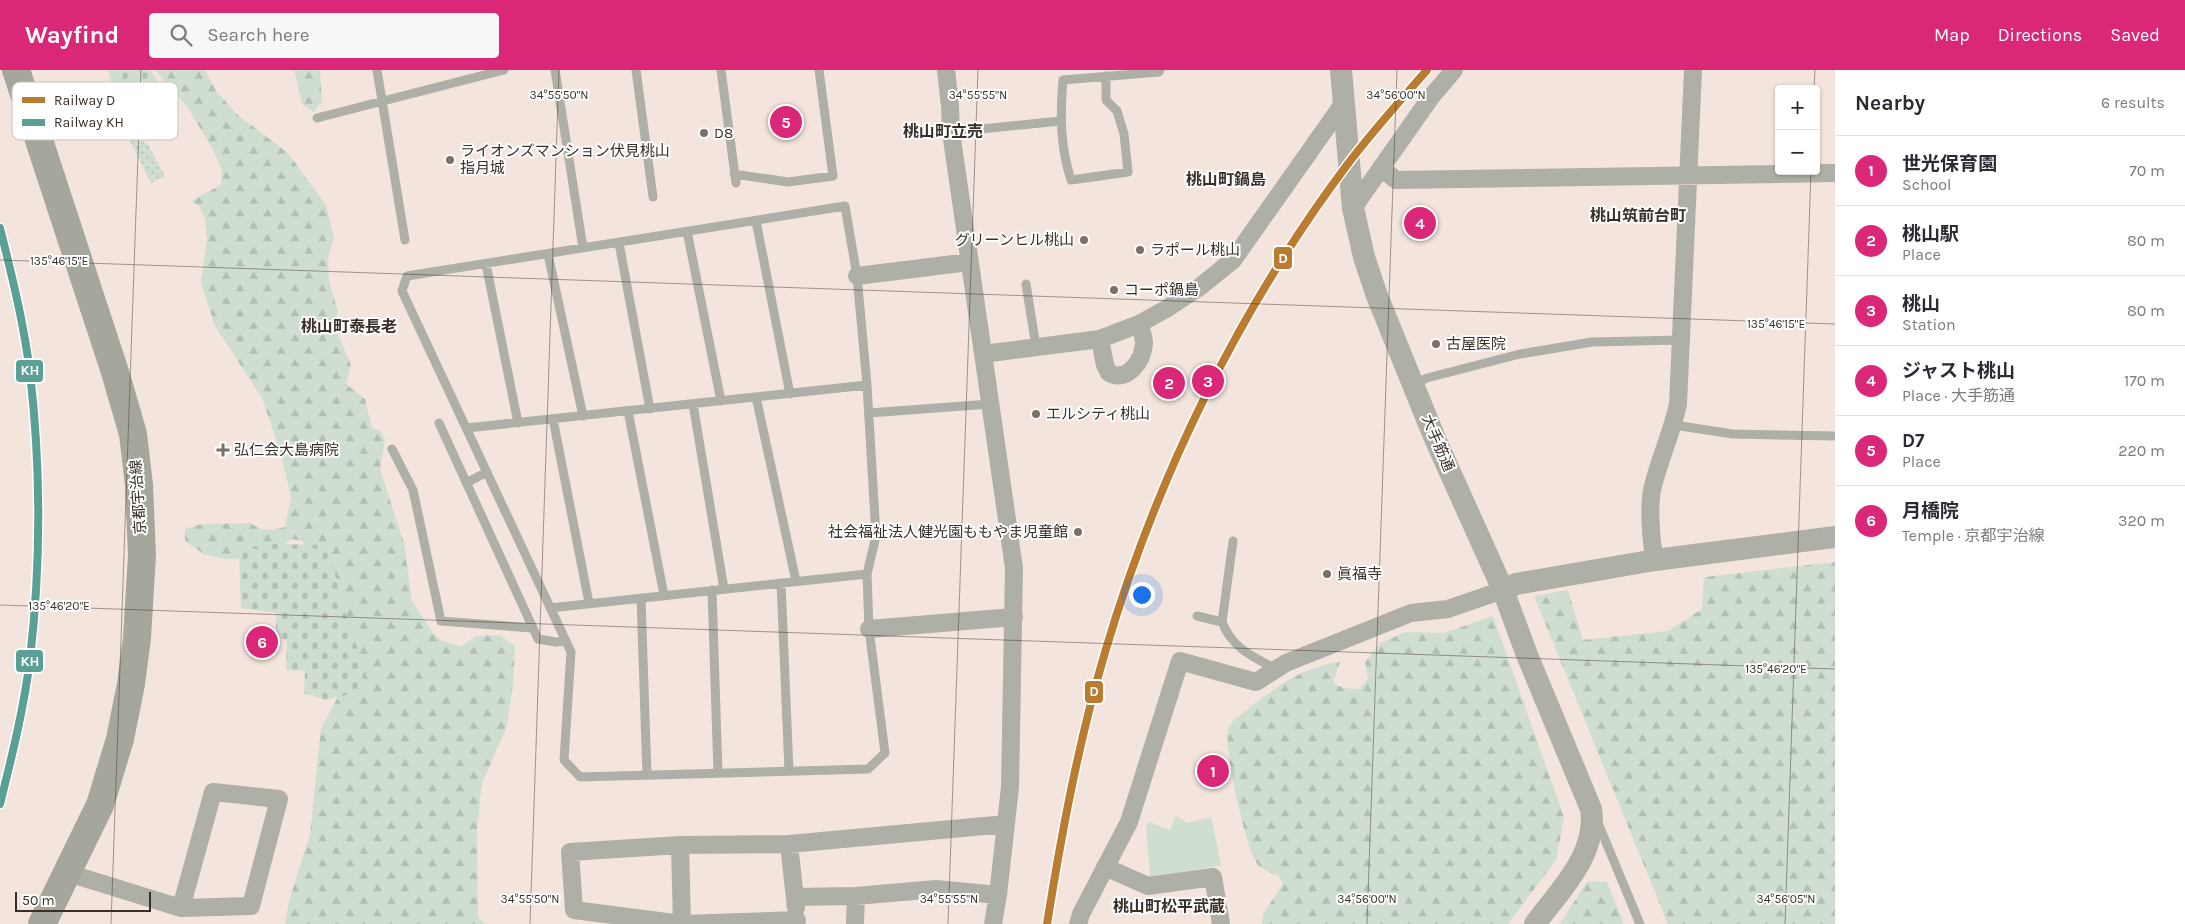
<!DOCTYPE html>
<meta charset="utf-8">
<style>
:root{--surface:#fff;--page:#f7f7f7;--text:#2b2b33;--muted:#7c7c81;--line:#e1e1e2;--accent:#db2777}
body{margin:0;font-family:Karla,"Noto Sans JP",sans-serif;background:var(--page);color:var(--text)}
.controls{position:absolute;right:15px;top:15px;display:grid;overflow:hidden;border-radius:5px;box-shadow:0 1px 4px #0004}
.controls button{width:45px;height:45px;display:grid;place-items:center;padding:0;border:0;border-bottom:1px solid var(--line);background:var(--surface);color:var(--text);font:25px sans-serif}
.scale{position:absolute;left:15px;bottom:12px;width:136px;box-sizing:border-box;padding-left:5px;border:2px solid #3a2f28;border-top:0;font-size:14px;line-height:18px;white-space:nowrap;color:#3a2f28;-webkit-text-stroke:4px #fff;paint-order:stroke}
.you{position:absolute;left:1141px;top:524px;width:18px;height:18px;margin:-12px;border:4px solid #fff;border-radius:50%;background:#1a73e8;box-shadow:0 0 0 8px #1a73e833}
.badge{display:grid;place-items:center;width:32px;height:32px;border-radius:50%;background:var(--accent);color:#fff;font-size:16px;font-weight:700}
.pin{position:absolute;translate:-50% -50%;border:2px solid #fff;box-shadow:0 1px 5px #0006}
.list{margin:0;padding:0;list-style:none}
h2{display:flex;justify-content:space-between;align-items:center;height:65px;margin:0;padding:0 20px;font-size:21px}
h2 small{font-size:16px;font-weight:400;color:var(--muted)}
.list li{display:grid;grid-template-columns:32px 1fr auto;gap:15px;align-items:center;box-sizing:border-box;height:70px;padding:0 20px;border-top:1px solid var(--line)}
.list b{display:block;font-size:19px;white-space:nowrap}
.list p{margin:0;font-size:16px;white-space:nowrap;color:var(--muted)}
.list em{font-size:16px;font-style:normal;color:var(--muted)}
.icon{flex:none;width:28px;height:28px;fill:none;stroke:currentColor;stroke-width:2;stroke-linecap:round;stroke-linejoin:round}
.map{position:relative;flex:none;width:1835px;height:854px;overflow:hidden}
header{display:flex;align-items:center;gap:30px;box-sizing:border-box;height:70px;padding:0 25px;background:var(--accent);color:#fff}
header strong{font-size:24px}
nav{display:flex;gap:28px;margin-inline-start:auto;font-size:18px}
.search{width:350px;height:45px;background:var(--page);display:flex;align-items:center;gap:12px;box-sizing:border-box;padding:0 18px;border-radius:5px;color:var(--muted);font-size:19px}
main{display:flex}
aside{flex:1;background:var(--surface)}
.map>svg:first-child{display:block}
.forest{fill:url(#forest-firs)}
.cemetery{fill:url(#cemetery-stones)}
.garden{fill:url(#garden-dots)}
.pitch{fill:#cfded0}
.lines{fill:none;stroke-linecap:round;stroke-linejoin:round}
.service{stroke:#aeafa6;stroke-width:9}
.minor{stroke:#aeafa6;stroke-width:18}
.tertiary{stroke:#aeafa6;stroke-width:22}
.primary{stroke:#a6a79c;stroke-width:28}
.rail-1-casing{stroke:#fff;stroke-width:11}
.rail-2-casing{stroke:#fff;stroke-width:11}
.rail-1{stroke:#ba7c31;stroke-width:8}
.rail-2{stroke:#5ba094;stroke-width:8}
.ticks{fill:none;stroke:#3a2f28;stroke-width:1;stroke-opacity:0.45}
.poi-dot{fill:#7b6f67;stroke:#fff;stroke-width:2}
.labels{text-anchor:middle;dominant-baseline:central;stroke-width:4;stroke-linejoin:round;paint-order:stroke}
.poi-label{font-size:15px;fill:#3a2f28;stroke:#fff;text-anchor:start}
.street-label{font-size:15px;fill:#3a2f28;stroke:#fff}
.neighbourhood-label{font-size:16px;font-weight:bold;fill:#3a2f28;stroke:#fff}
.key{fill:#fff;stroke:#c4c1be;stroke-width:1}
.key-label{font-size:14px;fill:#3a2f28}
.ticks-label{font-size:12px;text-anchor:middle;fill:#3a2f28;stroke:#fff;stroke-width:4;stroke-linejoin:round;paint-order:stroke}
.line-badge{stroke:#fff;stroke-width:2}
.badge-label{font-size:14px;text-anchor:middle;font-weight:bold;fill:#fff}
</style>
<header>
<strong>Wayfind</strong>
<div class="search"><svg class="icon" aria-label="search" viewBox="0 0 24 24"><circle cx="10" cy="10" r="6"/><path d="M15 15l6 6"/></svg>Search here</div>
<nav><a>Map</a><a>Directions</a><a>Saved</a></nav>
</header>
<main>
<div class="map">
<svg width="1835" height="854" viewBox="0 0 1835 854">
<defs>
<pattern id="forest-firs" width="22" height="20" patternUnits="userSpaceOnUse" patternTransform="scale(1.25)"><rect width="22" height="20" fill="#cfded0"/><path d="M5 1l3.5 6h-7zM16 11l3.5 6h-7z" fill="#b2bfb3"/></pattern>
<pattern id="cemetery-stones" width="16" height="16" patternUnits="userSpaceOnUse" patternTransform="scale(1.25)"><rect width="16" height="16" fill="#cfded0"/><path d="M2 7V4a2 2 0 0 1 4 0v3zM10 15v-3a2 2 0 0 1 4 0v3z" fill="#b2bfb3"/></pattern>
<pattern id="garden-dots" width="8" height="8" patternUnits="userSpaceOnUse" patternTransform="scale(1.25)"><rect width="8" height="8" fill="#cfded0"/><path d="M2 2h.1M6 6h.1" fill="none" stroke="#b2bfb3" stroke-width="1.8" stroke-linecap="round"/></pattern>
</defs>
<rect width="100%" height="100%" fill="#f3e5dd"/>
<path class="forest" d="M 155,0 L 205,0 L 216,21 L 239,46 L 288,83 L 326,135 L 334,168 L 328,187 L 329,211 L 338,241 L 335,257 L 351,295 L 346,314 L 365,329 L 372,358 L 380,361 L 385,369 L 380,399 L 404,473 L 412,531 L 433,563 L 442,571 L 461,576 L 476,566 L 499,565 L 515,576 L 513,615 L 507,656 L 482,713 L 477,758 L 478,847 L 485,854 L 285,854 L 289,831 L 310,764 L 321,658 L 338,627 L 359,600 L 316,487 L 302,471 L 292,469 L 265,488 L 226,489 L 205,485 L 185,471 L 185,459 L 202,454 L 251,453 C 263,463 271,460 285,457 L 291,427 L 280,380 L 262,328 L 215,256 L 201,213 L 207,169 L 205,148 L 199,136 L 191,131 L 221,115 L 222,100 L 211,76 L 188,38 Z
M 294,0 L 320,0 L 322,31 L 314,42 L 302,34 Z
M 1835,492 L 1835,854 L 1668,854 L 1534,526 L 1568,520 L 1583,570 L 1668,561 L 1702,539 L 1704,507 Z
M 1493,546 L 1564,747 L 1556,790 L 1508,854 L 1262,854 L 1263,844 L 1283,814 L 1278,805 C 1270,803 1260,799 1256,792 C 1245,775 1224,678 1228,659 C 1229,657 1230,655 1232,652 C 1264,626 1297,597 1340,592 L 1333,613 L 1343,618 L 1359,619 L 1368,609 L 1365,592 L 1380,573 L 1406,562 L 1444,563 Z
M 1588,811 L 1607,812 L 1624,854 L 1559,854 Z"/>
<path class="cemetery" d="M 108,0 L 150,0 L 170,30 L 146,42 L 120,50 Z
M 269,474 L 327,475 L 350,560 L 367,601 L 359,622 L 325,630 L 304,623 L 305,601 L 286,600 L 287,570 L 276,568 L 276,543 L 241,538 L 239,479 Z"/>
<path class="garden" d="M 134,66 L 138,70 L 147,73 L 165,106 L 151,113 L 129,69 Z"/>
<path class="pitch" d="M 1176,746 L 1188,753 L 1211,747 L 1221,795 L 1155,808 L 1150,807 L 1146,757 L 1149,752 L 1170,760 Z"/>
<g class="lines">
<path class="service" d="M 377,0 L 405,170
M 555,0 L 583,178
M 636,0 L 653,127
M 721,0 L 736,113
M 1106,6 L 1106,30 L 1117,41 L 1124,64 L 1128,102 L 1071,110 C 1060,76 1060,45 1063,10 L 1159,2 L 1160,0
M 317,48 L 504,0
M 951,62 L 1060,51
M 734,104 L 788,112 L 833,106 L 819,0
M 845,136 L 857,206 L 867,315 L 876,466 L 867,504 L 869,559 L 885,683 L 868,699 L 580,707 L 564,690 L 571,582 L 402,221 L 407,206 Z
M 756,151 L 790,324
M 687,161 L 721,331
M 619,173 L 650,339
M 548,184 L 583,346
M 486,194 L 518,353
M 1026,214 L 1036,277
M 1414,314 L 1427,308 L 1520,284 L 1592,272 L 1681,270
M 756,327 L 796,511
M 693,334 L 724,519
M 628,341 L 664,525
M 869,343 L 990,334
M 553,349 L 589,533
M 439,353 L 538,569 L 556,572 L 566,571
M 1674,355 L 1733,364 L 1835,366
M 467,358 L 867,315
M 392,379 L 413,420 L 441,551 L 532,558
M 466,413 L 487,402
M 1233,471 L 1222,552 C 1232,578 1253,587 1276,599
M 781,513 L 789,701
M 712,520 L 718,703
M 641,528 L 647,705
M 550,538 L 867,504
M 1197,546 L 1222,552
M 1598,753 L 1640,854"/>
<path class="minor" d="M 946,0 L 950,36 L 951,62 L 1014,498 L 1010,717 L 998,825 L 993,854
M 1381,98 L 1396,110 L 1835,103
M 1353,138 L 1431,27 L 1454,0
M 857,206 L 969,192
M 1100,269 L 1105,295 L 1109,303 C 1127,313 1143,291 1144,273 C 1144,267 1141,260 1139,254
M 983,284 L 1100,269 L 1139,254 L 1166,239 L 1201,216 L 1233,190 L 1343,34
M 1655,490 C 1651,473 1648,433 1653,416 C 1660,388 1672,362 1678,334 L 1693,0
M 869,559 L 1014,547
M 789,774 L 796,838
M 680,775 L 682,854
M 1105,797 L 1148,816 L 1213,807 L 1221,854
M 68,803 L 181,838 L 251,836 L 279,729 L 213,722 L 181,838
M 795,827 L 856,826 L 936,819 L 998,825
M 682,854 L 574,840 L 570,782 L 680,775 L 789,774 L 1006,754
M 684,854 L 797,850
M 855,854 L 856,826
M 1078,854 L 1081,844 L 1129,752 L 1180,591 L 1256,612 L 1286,593 L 1411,543 L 1448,539 L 1503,520"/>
<path class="tertiary" d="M 1341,0 L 1353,138 L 1364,187 L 1377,226 L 1436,371 L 1503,520 L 1527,585 L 1591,739 C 1598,784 1560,820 1535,854
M 1503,520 L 1516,514 L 1655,490 L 1835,467"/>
<path class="primary" d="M 16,0 L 115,302 L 133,364 L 139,415 L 142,485 L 137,568 L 131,614 L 120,669 L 100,735 L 42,854"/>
<defs>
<path id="rail-1" d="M 1047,854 C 1062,761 1079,669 1106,579 C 1157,407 1239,239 1347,95 C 1372,62 1400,31 1427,0"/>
<path id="rail-2" d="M 0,158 C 12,206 24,254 30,303 C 41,398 41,494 30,589 C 24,638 12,686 0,734"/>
</defs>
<use href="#rail-1" class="rail-1-casing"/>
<use href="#rail-2" class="rail-2-casing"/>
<use href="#rail-1" class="rail-1"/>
<use href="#rail-2" class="rail-2"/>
</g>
<path class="ticks" d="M 1814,19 L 1815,0M 0,190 L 1835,254M 0,535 L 1835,599M 111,854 L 141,0M 530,854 L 559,0M 948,854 L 978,0M 1367,854 L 1397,0M 1785,854 L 1811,101"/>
<g class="poi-dot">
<circle cx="704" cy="63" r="5"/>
<circle cx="450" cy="90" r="5"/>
<circle cx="1084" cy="170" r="5"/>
<circle cx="1140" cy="180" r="5"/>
<circle cx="1114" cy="220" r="5"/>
<circle cx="1436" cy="274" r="5"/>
<circle cx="1036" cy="344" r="5"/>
<path d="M220.5 372.5h5v5h5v5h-5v5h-5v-5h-5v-5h5z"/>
<circle cx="1078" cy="462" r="5"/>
<circle cx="1327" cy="504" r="5"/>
</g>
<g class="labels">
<g class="poi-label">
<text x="714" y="63">D8</text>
<text x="460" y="81">ライオンズマンション伏見桃山<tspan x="460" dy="17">指月城</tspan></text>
<text x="1074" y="170" text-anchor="end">グリーンヒル桃山</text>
<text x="1150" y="180">ラポール桃山</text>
<text x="1124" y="220">コーポ鍋島</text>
<text x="1446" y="274">古屋医院</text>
<text x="1046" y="344">エルシティ桃山</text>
<text x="234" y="380">弘仁会大島病院</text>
<text x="1068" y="462" text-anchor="end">社会福祉法人健光園ももやま児童館</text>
<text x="1337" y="504">眞福寺</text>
</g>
<g class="street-label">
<text transform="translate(1438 373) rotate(67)">大手筋通</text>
<text transform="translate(138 427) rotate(-94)">京都宇治線</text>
</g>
<g class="neighbourhood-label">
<text x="943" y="61">桃山町立売</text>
<text x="1226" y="109">桃山町鍋島</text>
<text x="1638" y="145">桃山筑前台町</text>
<text x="349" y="256">桃山町泰長老</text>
<text x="1169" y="836">桃山町松平武蔵</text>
</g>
</g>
<rect x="12" y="12" width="166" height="58" rx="8" class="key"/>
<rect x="22" y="27" width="23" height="6" fill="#ba7c31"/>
<rect x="22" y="49" width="23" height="7" fill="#5ba094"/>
<g class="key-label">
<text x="54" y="35">Railway D</text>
<text x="54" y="57">Railway KH</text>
</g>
<g class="ticks-label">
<text x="559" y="29">34°55'50"N</text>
<text x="978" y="29">34°55'55"N</text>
<text x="1396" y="29">34°56'00"N</text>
<text x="59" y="195">135°46'15"E</text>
<text x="1776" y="258">135°46'15"E</text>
<text x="59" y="540">135°46'20"E</text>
<text x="1776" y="603">135°46'20"E</text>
<text x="530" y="833">34°55'50"N</text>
<text x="949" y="833">34°55'55"N</text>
<text x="1367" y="833">34°56'00"N</text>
<text x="1786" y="833">34°56'05"N</text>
</g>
<g class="line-badge">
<rect x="1273" y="176" width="20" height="24" rx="5" fill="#ba7c31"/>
<rect x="15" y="289" width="29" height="24" rx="5" fill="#5ba094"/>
<rect x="15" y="579" width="29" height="24" rx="5" fill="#5ba094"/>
<rect x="1084" y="610" width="20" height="24" rx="5" fill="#ba7c31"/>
</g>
<g class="badge-label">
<text x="1283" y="193">D</text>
<text x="30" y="305">KH</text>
<text x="30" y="596">KH</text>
<text x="1094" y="626">D</text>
</g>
</svg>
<div class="controls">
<button>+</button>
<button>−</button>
</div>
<div class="scale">50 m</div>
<div class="you"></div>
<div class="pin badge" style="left:1213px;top:701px">1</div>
<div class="pin badge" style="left:1169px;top:313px">2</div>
<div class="pin badge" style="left:1208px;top:311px">3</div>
<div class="pin badge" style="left:1420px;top:153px">4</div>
<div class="pin badge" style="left:786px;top:52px">5</div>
<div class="pin badge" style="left:262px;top:572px">6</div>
</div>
<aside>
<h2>Nearby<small>6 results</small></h2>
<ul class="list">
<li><span class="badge">1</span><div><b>世光保育園</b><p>School</p></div><em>70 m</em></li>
<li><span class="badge">2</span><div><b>桃山駅</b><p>Place</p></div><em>80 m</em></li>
<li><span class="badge">3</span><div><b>桃山</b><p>Station</p></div><em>80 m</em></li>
<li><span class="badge">4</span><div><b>ジャスト桃山</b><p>Place · 大手筋通</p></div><em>170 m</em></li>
<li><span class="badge">5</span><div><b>D7</b><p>Place</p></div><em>220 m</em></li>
<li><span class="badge">6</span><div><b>月橋院</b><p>Temple · 京都宇治線</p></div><em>320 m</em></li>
</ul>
</aside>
</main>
